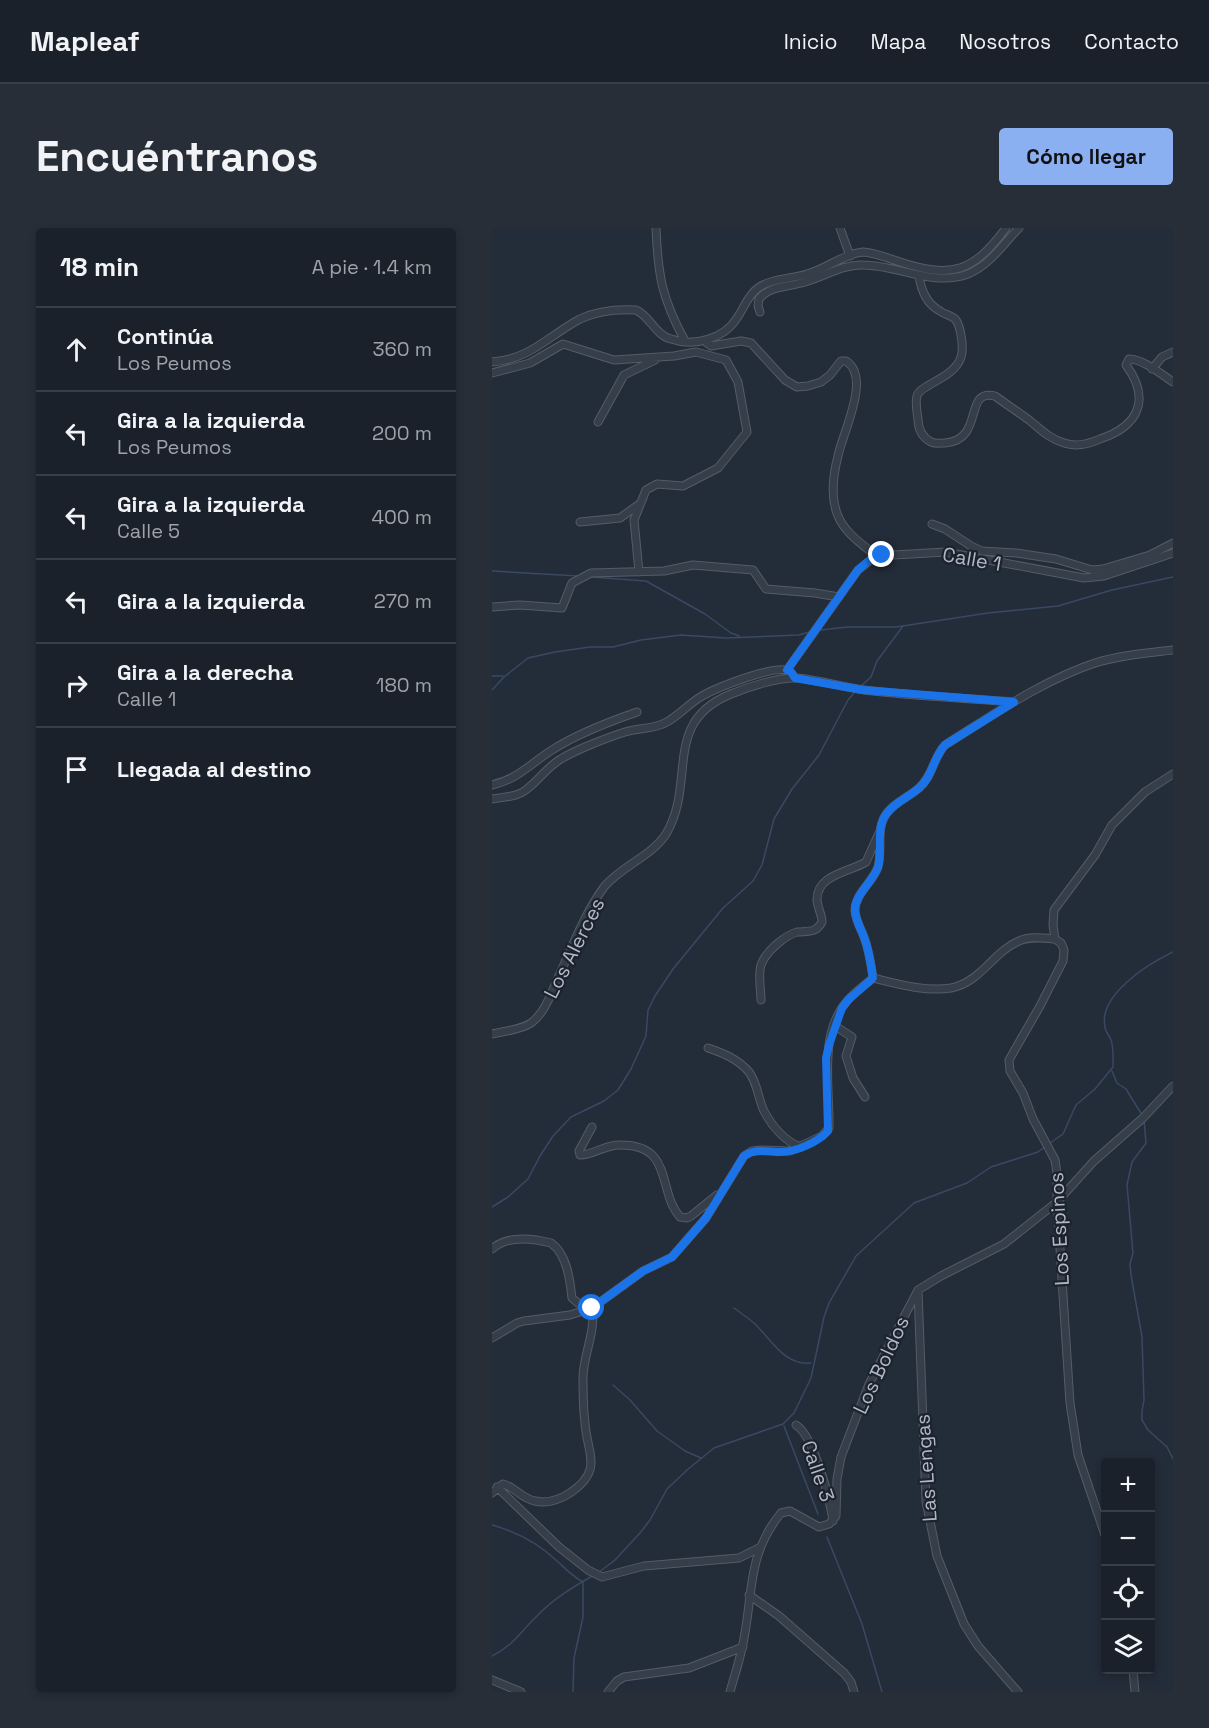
<!DOCTYPE html>
<html lang="es">
<meta charset="utf-8">
<style>
:root{--surface:#1a212b;--page:#272e37;--text:#f1f3f6;--muted:#9fa3a9;--line:#383e47;--accent:#8ab0f2}
body{margin:0;font-family:"Space Grotesk",sans-serif;background:var(--page);color:var(--text)}
.controls{position:absolute;right:18px;bottom:18px;display:grid;overflow:hidden;border-radius:6px;box-shadow:0 3px 9px #0003}
.controls button{width:54px;height:54px;display:grid;place-items:center;padding:0;border:0;border-bottom:2px solid var(--line);background:var(--surface);color:var(--text);font:30px sans-serif}
.stop{position:absolute;width:18px;height:18px;margin:-14px;border:4px solid #1a73e8;border-radius:50%;background:#fff}
.stop.end{background:#1a73e8;border-color:#fff;box-shadow:0 2px 6px #0008}
.list{margin:0;padding:0;list-style:none}
h2{display:flex;justify-content:space-between;align-items:center;height:78px;margin:0;padding:0 24px;font-size:26px}
h2 small{font-size:20px;font-weight:400;color:var(--muted)}
.list li{display:grid;grid-template-columns:39px 1fr auto;gap:18px;align-items:center;box-sizing:border-box;height:84px;padding:0 24px;border-top:2px solid var(--line)}
.list b{display:block;font-size:22px;white-space:nowrap}
.list p{margin:0;font-size:20px;white-space:nowrap;color:var(--muted)}
.list em{font-size:20px;font-style:normal;color:var(--muted)}
.icon{flex:none;width:33px;height:33px;fill:none;stroke:currentColor;stroke-width:2;stroke-linecap:round;stroke-linejoin:round}
.map{position:relative;flex:none;width:681px;height:1464px;overflow:hidden;border-radius:6px}
header{display:flex;align-items:center;gap:36px;box-sizing:border-box;height:84px;padding:0 30px;background:var(--surface);border-bottom:2px solid var(--line)}
header strong{font-size:28px}
nav{display:flex;gap:33px;margin-inline-start:auto;font-size:21px}
.intro{display:flex;align-items:center;justify-content:space-between;box-sizing:border-box;height:144px;padding:0 36px}
h1{margin:0;font-size:42px}
.button{padding:15px 27px;border-radius:6px;background:var(--accent);color:#111;font-size:21px;font-weight:700}
main{display:flex;gap:36px;padding:0 36px}
aside{flex:1;background:var(--surface);border-radius:6px;box-shadow:0 3px 9px #0003}
.map>svg:first-child{display:block}
.lines{fill:none;stroke-linecap:round;stroke-linejoin:round}
.stream{stroke:#394962;stroke-width:1.5}
.street-casing{stroke:#545c67;stroke-width:9}
.street{stroke:#363e49;stroke-width:7}
.route{stroke:#1a73e8;stroke-width:8}
.labels{text-anchor:middle;dominant-baseline:central;stroke-width:4.5;stroke-linejoin:round;paint-order:stroke}
.street-label{font-size:20px;fill:#b1b9c5;stroke:#1c232e}
</style>
<header>
<strong>Mapleaf</strong>
<nav><a>Inicio</a><a>Mapa</a><a>Nosotros</a><a>Contacto</a></nav>
</header>
<div class="intro"><h1>Encuéntranos</h1><a class="button">Cómo llegar</a></div>
<main>
<aside>
<h2>18 min<small>A pie · 1.4 km</small></h2>
<ul class="list">
<li><svg class="icon" aria-label="ahead" viewBox="0 0 24 24"><path d="M12 20V5M6 11l6-6 6 6"/></svg><div><b>Continúa</b><p>Los Peumos</p></div><em>360 m</em></li>
<li><svg class="icon" aria-label="left" viewBox="0 0 24 24"><path d="M17 20v-9H6M10 6l-5 5 5 5"/></svg><div><b>Gira a la izquierda</b><p>Los Peumos</p></div><em>200 m</em></li>
<li><svg class="icon" aria-label="left" viewBox="0 0 24 24"><path d="M17 20v-9H6M10 6l-5 5 5 5"/></svg><div><b>Gira a la izquierda</b><p>Calle 5</p></div><em>400 m</em></li>
<li><svg class="icon" aria-label="left" viewBox="0 0 24 24"><path d="M17 20v-9H6M10 6l-5 5 5 5"/></svg><div><b>Gira a la izquierda</b></div><em>270 m</em></li>
<li><svg class="icon" aria-label="right" viewBox="0 0 24 24"><path d="M7 20v-9h11M14 6l5 5-5 5"/></svg><div><b>Gira a la derecha</b><p>Calle 1</p></div><em>180 m</em></li>
<li><svg class="icon" aria-label="arrive" viewBox="0 0 24 24"><path d="M6 21V4h12l-3 4 3 4H6"/></svg><div><b>Llegada al destino</b></div></li>
</ul>
</aside>
<div class="map">
<svg width="681" height="1464" viewBox="0 0 681 1464">
<rect width="100%" height="100%" fill="#232c39"/>
<g class="lines">
<path class="stream" d="M 0,343 L 86,348
M 99,349 L 154,353 L 213,386 L 239,405 L 247,408
M 328,402 L 356,399 L 404,399 L 496,385 L 566,378 L 620,362 L 681,349
M 0,448 L 11,448
M 368,459 L 379,449 L 385,433 L 411,398
M 0,462 L 12,449 L 36,430 L 63,424 L 98,419 L 121,419 L 149,412 L 189,407 L 234,410 L 307,407 L 317,404
M 620,843 L 625,855 L 634,861 L 650,887
M 652,892 L 654,915 L 640,934 L 635,957 L 641,1025 L 638,1036 L 639,1047 L 650,1109 L 652,1172 L 650,1183 L 650,1192 L 656,1202 L 675,1219 L 681,1231
M 558,915 L 571,906 L 584,877 L 603,861 L 621,839 C 621,830 622,820 619,812 C 617,807 613,803 613,799 C 606,767 656,736 681,724
M 0,979 L 16,969 L 36,951 L 48,928 L 61,908 L 79,889 L 112,873 L 126,862 L 139,841 L 154,808 L 156,782 L 163,768 L 181,741 L 231,680 L 261,653 L 270,637 L 282,591 L 300,561 L 327,527 L 356,472 L 362,465
M 242,1080 C 249,1085 256,1090 262,1095 C 279,1111 292,1138 319,1135
M 121,1157 L 138,1172 L 165,1203 L 193,1223 L 209,1230
M 292,1198 L 326,1286
M 0,1297 C 25,1304 46,1315 65,1333 C 74,1341 80,1348 91,1354 L 91,1389 L 82,1430 L 81,1464
M 335,1309 L 370,1396 L 390,1464
M 106,1345 L 123,1332 L 148,1305 L 158,1292 L 175,1261 L 195,1242 L 222,1220 L 291,1196 L 302,1185 L 319,1150 L 332,1089 L 337,1075 L 364,1028 L 422,975 L 475,955 L 499,939 L 546,924 L 554,918
M 0,1428 C 22,1417 28,1404 45,1388 C 61,1371 81,1359 102,1347"/>
<defs>
<path id="street" d="M 164,0 C 166,48 170,71 193,113
M 348,0 L 358,28
M 427,48 C 429,62 435,76 448,83 C 453,87 460,87 464,92 C 469,100 472,120 469,129 C 463,150 427,157 425,168 C 423,175 425,184 426,191 C 426,202 430,209 439,214 C 444,216 448,215 453,215 C 493,212 471,160 503,168 C 514,176 526,184 537,192 C 548,201 558,211 572,215 C 584,219 597,216 608,211 C 647,198 659,171 634,137 L 637,131 C 651,131 669,146 681,154
M 268,84 L 266,78 L 267,71 C 277,58 295,59 309,55 C 330,50 350,36 371,37 C 407,37 440,59 476,46 C 498,37 511,16 527,0
M 214,112 L 215,115 L 219,118 L 249,113 L 259,115 L 293,152 L 305,159 L 316,158 L 329,154 L 338,147 L 349,133 L 354,133 C 380,149 350,206 346,228 C 341,247 338,269 346,288 C 353,305 370,316 384,328
M 0,134 C 39,131 56,108 88,91 C 105,83 126,81 144,82 C 158,88 163,107 179,111 C 202,119 232,111 245,90 C 252,80 256,67 266,60 C 280,50 300,51 315,46 C 334,41 351,26 371,24 C 384,25 396,30 408,34 C 461,51 481,44 514,0
M 660,141 L 670,129 L 681,124
M 0,145 L 38,135 L 71,116 L 122,132 L 182,128 L 204,124 L 234,132 L 246,154 L 255,204 L 226,240 L 191,258 L 165,256 L 154,262 L 142,292 L 147,344
M 106,194 L 132,147 L 163,132
M 88,294 L 128,290 L 149,275
M 440,296 L 453,301 L 479,318 L 490,323 L 524,325 L 564,331 L 600,342 L 611,341 L 658,327 L 681,315
M 0,379 L 28,377 L 70,380 L 80,355 L 99,345 L 172,343 L 201,337 L 261,342 L 274,361 L 323,365 L 347,369
M 295,442 L 366,342 L 384,328 L 454,324 L 592,350 L 612,348 L 681,325
M 0,557 C 26,551 38,536 60,522 C 85,506 116,494 145,484
M 0,571 C 11,569 26,569 35,561 C 47,552 56,538 69,531 C 83,522 117,509 133,504 C 146,500 161,501 173,495 C 187,488 196,476 210,468 C 224,460 283,436 297,443 C 300,445 301,447 303,450
M 381,750 C 379,736 377,722 372,709 C 369,701 364,693 363,683 C 362,667 381,654 386,639 C 391,622 383,600 395,585 C 403,574 417,569 427,560 C 441,548 441,530 453,517 C 501,487 549,453 603,435 C 628,427 656,425 681,422
M 381,750 C 406,756 433,764 459,760 C 489,754 501,724 527,713 C 537,708 552,710 563,711
M 269,772 C 268,745 262,736 285,716 C 291,711 297,706 305,704 C 317,703 324,705 330,694 C 330,686 325,679 325,671 C 325,647 357,644 374,634 L 387,605
M 343,798 L 360,809 L 354,828 L 361,850 L 373,869
M 0,806 C 12,803 29,802 39,795 C 52,786 59,766 65,752 C 79,722 92,686 112,659 C 129,638 159,629 174,606 C 205,554 169,494 239,466 C 256,459 286,449 305,450 C 327,452 350,459 372,462 C 422,468 472,470 522,474
M 216,820 C 231,825 246,831 257,844 C 266,856 266,871 272,883 C 280,898 293,914 309,919
M 100,899 L 87,923 L 88,927 C 102,927 114,916 129,917 C 182,917 165,963 188,989 L 195,990 L 199,988 L 225,967
M 0,1021 C 16,1007 40,1010 59,1015 C 75,1026 78,1052 80,1070 L 86,1075 L 100,1080 C 104,1103 92,1125 91,1148 C 91,1163 91,1180 93,1195 C 95,1226 112,1242 78,1265 C 67,1272 56,1276 43,1273 C 30,1271 23,1259 11,1256 L 0,1265
M 426,1063 L 434,1273 L 445,1328 L 472,1396 L 486,1418 L 526,1464
M 0,1110 L 25,1095 L 32,1093 L 78,1087 L 100,1080 L 151,1043 L 180,1029 L 214,990 L 252,928 L 260,923 L 269,922 L 298,923 L 330,908 L 337,900 C 338,859 326,805 356,772 C 363,764 373,757 381,750
M 304,1197 C 322,1208 338,1272 341,1293
M 5,1259 L 67,1319 L 96,1342 L 110,1349 L 152,1338 L 247,1330 L 267,1320
M 614,1310 L 586,1227 L 578,1175 L 565,974 L 565,945 L 563,932 L 541,891 L 531,865 L 518,843 L 517,832 L 548,778 L 571,733 L 572,722 L 569,715 L 563,711 L 561,697 L 562,682 L 603,627 L 620,597 L 653,564 L 681,546
M 257,1367 L 287,1388 L 352,1445 L 359,1454 L 362,1464
M 641,1442 L 643,1464
M 0,1452 L 29,1464
M 116,1464 L 125,1453 L 132,1449 L 197,1440 L 251,1419
M 238,1464 C 242,1449 247,1435 250,1420 C 262,1369 253,1329 289,1285 L 298,1283 L 327,1299 L 337,1296 L 344,1288 L 345,1251 L 349,1229 L 377,1156 L 426,1062 L 449,1048 L 512,1016 L 565,974 L 602,933 L 651,890 L 681,858"/>
</defs>
<use href="#street" class="street-casing"/>
<use href="#street" class="street"/>
</g>
<g class="lines">
<path class="route" d="M 100,1080 L 151,1043 L 180,1029 L 214,990 L 252,928 C 264,920 275,924 289,924 C 304,924 326,914 336,903 L 334,830 L 337,817 L 350,780 L 356,772 L 381,750 C 379,736 377,722 372,709 C 369,701 364,693 363,683 C 362,667 381,654 386,639 C 391,622 383,600 395,585 C 403,574 417,569 427,560 C 441,548 441,530 453,517 L 522,474 L 371,462 L 303,450 L 299,444 L 295,442 L 366,342 L 381,329 L 390,327"/>
</g>
<g class="labels">
<g class="street-label">
<text transform="translate(480 331) rotate(10)">Calle 1</text>
<text transform="translate(82 720) rotate(-63)">Los Alerces</text>
<text transform="translate(567 1001) rotate(-93)">Los Espinos</text>
<text transform="translate(389 1137) rotate(-65)">Los Boldos</text>
<text transform="translate(434 1240) rotate(-94)">Las Lengas</text>
<text transform="translate(326 1243) rotate(71)">Calle 3</text>
</g>
</g>
</svg>
<div class="controls">
<button>+</button>
<button>−</button>
<button><svg class="icon" aria-label="locate" viewBox="0 0 24 24"><circle cx="12" cy="12" r="6"/><path d="M12 2v4M12 18v4M2 12h4M18 12h4"/></svg></button>
<button><svg class="icon" aria-label="layers" viewBox="0 0 24 24"><path d="M12 4l9 5-9 5-9-5zM3 14l9 5 9-5"/></svg></button>
</div>
<div class="stop" style="left:100px;top:1080px"></div>
<div class="stop end" style="left:390px;top:327px"></div>
</div>
</main>
